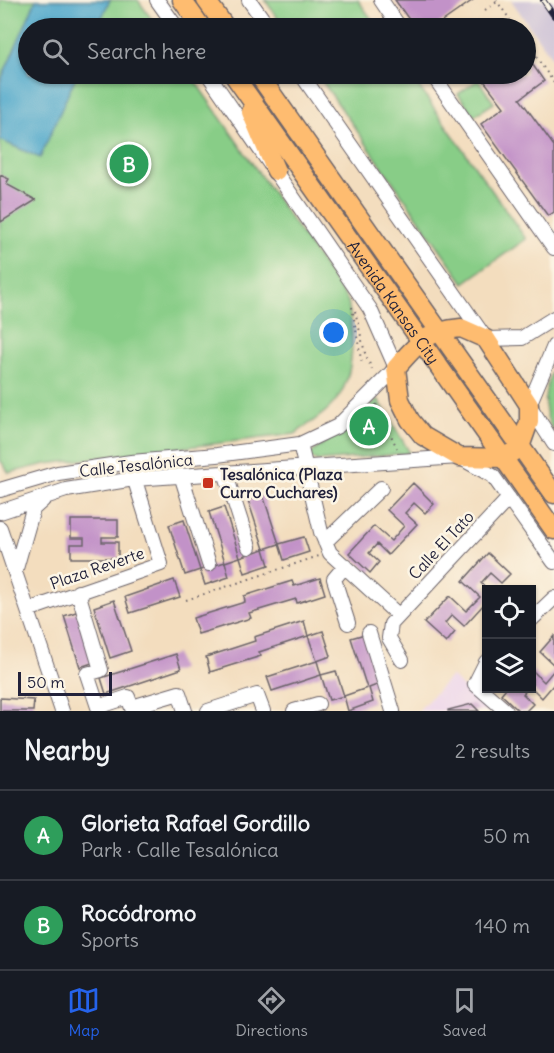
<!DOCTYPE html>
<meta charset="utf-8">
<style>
:root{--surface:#171b24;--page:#242831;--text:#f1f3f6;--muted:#9ea1a6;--line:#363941;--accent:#2563eb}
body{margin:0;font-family:Delius,sans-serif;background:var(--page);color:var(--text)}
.controls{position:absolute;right:18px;bottom:18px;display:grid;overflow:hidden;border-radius:0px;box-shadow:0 2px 4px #0004}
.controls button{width:54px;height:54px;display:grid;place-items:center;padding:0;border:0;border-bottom:2px solid var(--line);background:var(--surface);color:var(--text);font:30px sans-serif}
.scale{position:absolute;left:18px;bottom:15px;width:94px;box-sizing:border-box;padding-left:6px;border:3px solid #22223b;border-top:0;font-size:16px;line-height:21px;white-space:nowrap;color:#22223b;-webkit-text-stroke:4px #fcf5e5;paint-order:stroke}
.you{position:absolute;left:334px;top:333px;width:21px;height:21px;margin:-15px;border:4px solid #fff;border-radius:50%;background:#1a73e8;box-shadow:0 0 0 9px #1a73e833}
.badge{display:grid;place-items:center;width:39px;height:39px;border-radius:50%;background:var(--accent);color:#fff;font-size:20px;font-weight:700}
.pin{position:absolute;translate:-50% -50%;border:3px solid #fff;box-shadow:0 2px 6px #0006}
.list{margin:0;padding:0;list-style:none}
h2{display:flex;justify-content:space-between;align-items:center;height:78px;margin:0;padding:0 24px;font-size:26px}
h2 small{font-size:20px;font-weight:400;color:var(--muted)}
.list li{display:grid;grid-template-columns:39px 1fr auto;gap:18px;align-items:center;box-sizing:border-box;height:90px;padding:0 24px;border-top:2px solid var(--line)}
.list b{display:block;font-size:22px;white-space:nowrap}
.list p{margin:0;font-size:20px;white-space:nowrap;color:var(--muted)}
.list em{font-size:20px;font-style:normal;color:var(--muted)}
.icon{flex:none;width:33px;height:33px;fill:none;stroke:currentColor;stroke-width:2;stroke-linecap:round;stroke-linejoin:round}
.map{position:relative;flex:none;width:554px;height:711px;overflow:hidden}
.search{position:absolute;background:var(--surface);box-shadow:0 2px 4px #0004;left:18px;right:18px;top:18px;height:66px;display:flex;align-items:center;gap:15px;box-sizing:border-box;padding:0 21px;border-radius:33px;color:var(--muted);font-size:22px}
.sheet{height:258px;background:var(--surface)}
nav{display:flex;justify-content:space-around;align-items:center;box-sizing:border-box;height:84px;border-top:2px solid var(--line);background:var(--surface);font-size:16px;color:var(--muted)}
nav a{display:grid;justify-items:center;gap:3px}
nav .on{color:var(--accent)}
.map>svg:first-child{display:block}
.built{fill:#ebd1ec}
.industrial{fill:#cbbfd6}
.green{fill:#88cd87;stroke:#557861;stroke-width:1.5}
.water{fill:#4da7cb;stroke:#386483;stroke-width:1.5}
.building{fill:#c292c8}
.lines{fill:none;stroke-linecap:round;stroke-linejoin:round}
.minor-casing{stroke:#6b6369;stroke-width:16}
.major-casing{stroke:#6b6369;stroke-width:21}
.path{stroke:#6b6369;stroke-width:2;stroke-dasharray:1.5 4.5;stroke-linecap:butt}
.minor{stroke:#fff;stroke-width:14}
.major{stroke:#febc70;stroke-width:18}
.rail-casing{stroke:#22223b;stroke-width:6}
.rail{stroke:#fcf5e5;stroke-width:4;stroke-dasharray:11;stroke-linecap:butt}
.poi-dot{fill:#c8321e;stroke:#fcf5e5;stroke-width:2}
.labels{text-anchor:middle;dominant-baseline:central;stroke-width:5;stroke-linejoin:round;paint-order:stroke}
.street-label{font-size:16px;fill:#22223b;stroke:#fcf5e5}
.poi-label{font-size:16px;font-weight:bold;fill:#22223b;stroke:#fcf5e5;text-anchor:start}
</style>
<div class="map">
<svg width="554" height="711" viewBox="0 0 554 711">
<rect width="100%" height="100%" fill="#fcf5e5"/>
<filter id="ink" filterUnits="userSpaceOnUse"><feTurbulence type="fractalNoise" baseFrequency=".0167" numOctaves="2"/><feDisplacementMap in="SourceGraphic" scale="12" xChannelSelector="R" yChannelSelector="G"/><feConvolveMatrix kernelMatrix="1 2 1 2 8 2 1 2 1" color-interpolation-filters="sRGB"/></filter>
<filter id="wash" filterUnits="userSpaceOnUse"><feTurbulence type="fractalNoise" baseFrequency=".008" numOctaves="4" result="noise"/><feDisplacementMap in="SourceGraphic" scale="24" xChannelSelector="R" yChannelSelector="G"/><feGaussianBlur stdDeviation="1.35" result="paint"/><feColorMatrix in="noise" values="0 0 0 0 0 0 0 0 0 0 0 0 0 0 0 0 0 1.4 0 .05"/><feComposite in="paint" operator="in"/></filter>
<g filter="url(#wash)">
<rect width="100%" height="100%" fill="#f3ddbe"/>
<path class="built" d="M 451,676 L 489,711 L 418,711 Z"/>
<path class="industrial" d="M 511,0 L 554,0 L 554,61 Z"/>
<path class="green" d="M 0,0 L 138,0 L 158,28 L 28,28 L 28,74 L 190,74 L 348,301 C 353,330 356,366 341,393 C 331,411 311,422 295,434 L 46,464 L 9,473 L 0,460 Z
M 265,0 L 358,0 L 378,28 L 285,28 Z
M 317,74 L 410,74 L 526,239 L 464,283 Z
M 478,80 L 494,103 L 474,116 L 458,94 Z
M 554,366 L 554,433 C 541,410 543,390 554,366 Z
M 378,399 L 410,453 L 319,461 L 307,457 Z"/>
<path class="water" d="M 36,0 L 110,0 L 97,28 L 28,28 L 28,74 L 77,74 L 40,158 L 0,140 L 0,82 Z"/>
<g id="blocks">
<path class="building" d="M 395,0 L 473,0 L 433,28 L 415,28 Z
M 526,55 L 544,81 L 520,99 L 554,146 L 554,212 L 548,216 L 481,124 L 504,107 L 479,74 L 526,74 Z
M 0,175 L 9,179 L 6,184 L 36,200 L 1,222 Z
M 413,483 L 434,504 L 425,513 L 414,503 L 405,513 L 417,524 L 388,555 L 377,544 L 369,553 L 379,562 L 370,573 L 349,553 L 374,526 L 391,541 L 404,526 L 387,510 Z
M 263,495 L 279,544 L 304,537 L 309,552 L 284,560 L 279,544 L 264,549 L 248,500 Z
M 224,507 L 240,557 L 225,562 L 209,512 Z
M 71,520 L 118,520 L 118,537 L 102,537 L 102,542 L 118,542 L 118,558 L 71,558 L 71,544 L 84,544 L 84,538 L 71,538 Z
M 184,520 L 200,570 L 185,575 L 169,525 Z
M 264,549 L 269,565 L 245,573 L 240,557 Z
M 488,553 L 510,574 L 501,583 L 490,573 L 481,583 L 488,590 L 486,602 L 464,626 L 452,615 L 445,623 L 455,632 L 446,643 L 424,623 L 450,596 L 466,611 L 480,597 L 463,581 Z
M 225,562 L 229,577 L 205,585 L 200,570 Z
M 320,578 L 325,594 L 297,603 L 296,599 L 249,613 L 251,618 L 198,634 L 193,618 L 245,602 L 244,596 L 292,581 L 294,586 Z
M 174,580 L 180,597 L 130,613 L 125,597 Z
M 114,600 L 131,651 L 110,658 L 94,607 Z
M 79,611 L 95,662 L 80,667 L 64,616 Z
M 304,621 L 308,636 L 323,631 L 331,656 L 317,661 L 308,636 L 259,652 L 261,656 L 210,672 L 206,657 L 255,641 L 254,637 Z
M 365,634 L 382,683 L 369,688 L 373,702 L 348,711 L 344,696 L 367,688 L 351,638 Z
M 554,636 L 554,665 L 540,652 Z
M 176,654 L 181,669 L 106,694 L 101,678 Z
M 317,661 L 321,675 L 272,691 L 267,677 Z
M 532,670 L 544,682 L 554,670 L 554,684 L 542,698 L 532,688 Z
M 336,671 L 344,696 L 329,700 L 321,675 Z
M 506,688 L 528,688 L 523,694 L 533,704 L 526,711 L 519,711 L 501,694 Z
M 0,698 L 34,700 L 33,711 L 0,711 Z
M 472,704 L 479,711 L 448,711 L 448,710 Z"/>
</g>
</g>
<g filter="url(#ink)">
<use href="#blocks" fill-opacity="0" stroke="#6b6369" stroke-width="1.5"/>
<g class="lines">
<defs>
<path id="minor" d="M 157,0 L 177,28
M 249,0 L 269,28
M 381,0 L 400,28
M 301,74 L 486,339 L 522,338 L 554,318
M 432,74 L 554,248
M 554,346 L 529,405 L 554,444
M 300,444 L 321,532 L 330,553 L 398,615
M 225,472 L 249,547
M 181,475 L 209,564
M 0,490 L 58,473 L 131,462 L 217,455 L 300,444 L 338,426 L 396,368 L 370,309 L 208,74
M 0,512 L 66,490 L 134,479 L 459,457 L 493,476 L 554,562
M 0,528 L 62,711
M 325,542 L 381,488
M 345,566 L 334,579 L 348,623
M 15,572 L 33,509 L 43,500
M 78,592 L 101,670 L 87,674 L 98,707 L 128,697 L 133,711
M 28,610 L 161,564 L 132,471
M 532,619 L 554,598
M 369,633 L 393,711
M 402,660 L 389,638 L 391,624 L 509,498
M 486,662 L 475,684 L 506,711
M 132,707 L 179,693 L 185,711
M 208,711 L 257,695 L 263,711
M 294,711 L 318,704"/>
<g id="major">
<path d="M 182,0 L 202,28"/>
<path d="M 206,0 L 226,28"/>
<path id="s1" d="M 233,74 L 554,530"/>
<path d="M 258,74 L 554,494"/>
<path d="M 251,112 L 276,171"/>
<path d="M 461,328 L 486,339 L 529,405 L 529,422 L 520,447 L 504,458 L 459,457 L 423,436 L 410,420 L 400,400 L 396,368 C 418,343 426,331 461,328 Z"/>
</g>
</defs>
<use href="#minor" class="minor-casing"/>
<use href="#major" class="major-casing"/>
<path class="path" d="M 496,0 L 516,28
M 485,10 L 497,2
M 526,42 L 554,83
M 352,307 L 362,365
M 355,311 L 365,353 L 373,372
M 376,404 L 397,448
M 186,600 L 319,556"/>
<use href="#minor" class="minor"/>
<use href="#major" class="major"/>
<defs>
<path id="rail" d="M 543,0 L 554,16"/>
</defs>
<use href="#rail" class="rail-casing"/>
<use href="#rail" class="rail"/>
</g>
</g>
<rect class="poi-dot" x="202" y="477" width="12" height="12" rx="3"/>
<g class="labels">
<g class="street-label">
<text stroke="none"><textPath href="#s1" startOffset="279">Avenida Kansas City</textPath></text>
<text transform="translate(136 465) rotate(-6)">Calle Tesalónica</text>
<text transform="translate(441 545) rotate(-47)">Calle El Tato</text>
<text transform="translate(97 568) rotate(-19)">Plaza Reverte</text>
</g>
<g class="poi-label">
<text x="220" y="474">Tesalónica (Plaza<tspan x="220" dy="18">Curro Cuchares)</tspan></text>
</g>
</g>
</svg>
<div class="controls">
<button><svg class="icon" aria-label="locate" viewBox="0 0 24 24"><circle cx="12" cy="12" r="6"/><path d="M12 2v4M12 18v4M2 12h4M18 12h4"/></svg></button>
<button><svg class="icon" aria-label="layers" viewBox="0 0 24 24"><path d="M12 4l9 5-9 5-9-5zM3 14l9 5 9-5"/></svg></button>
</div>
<div class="scale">50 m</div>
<div class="you"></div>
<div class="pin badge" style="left:369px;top:426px;background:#2e9e5b">A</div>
<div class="pin badge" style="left:129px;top:164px;background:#2e9e5b">B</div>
<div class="search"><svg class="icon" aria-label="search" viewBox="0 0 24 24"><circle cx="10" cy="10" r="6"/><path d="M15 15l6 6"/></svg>Search here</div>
</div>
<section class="sheet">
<h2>Nearby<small>2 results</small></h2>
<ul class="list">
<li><span class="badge" style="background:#2e9e5b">A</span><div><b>Glorieta Rafael Gordillo</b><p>Park · Calle Tesalónica</p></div><em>50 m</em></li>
<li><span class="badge" style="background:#2e9e5b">B</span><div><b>Rocódromo</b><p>Sports</p></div><em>140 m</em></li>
</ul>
</section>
<nav>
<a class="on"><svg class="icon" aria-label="map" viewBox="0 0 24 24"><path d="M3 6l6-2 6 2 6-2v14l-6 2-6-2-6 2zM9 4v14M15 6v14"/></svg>Map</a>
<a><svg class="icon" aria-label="directions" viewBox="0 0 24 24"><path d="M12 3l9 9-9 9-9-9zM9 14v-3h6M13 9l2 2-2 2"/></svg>Directions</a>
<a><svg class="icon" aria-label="saved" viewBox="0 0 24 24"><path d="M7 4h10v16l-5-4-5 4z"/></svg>Saved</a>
</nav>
